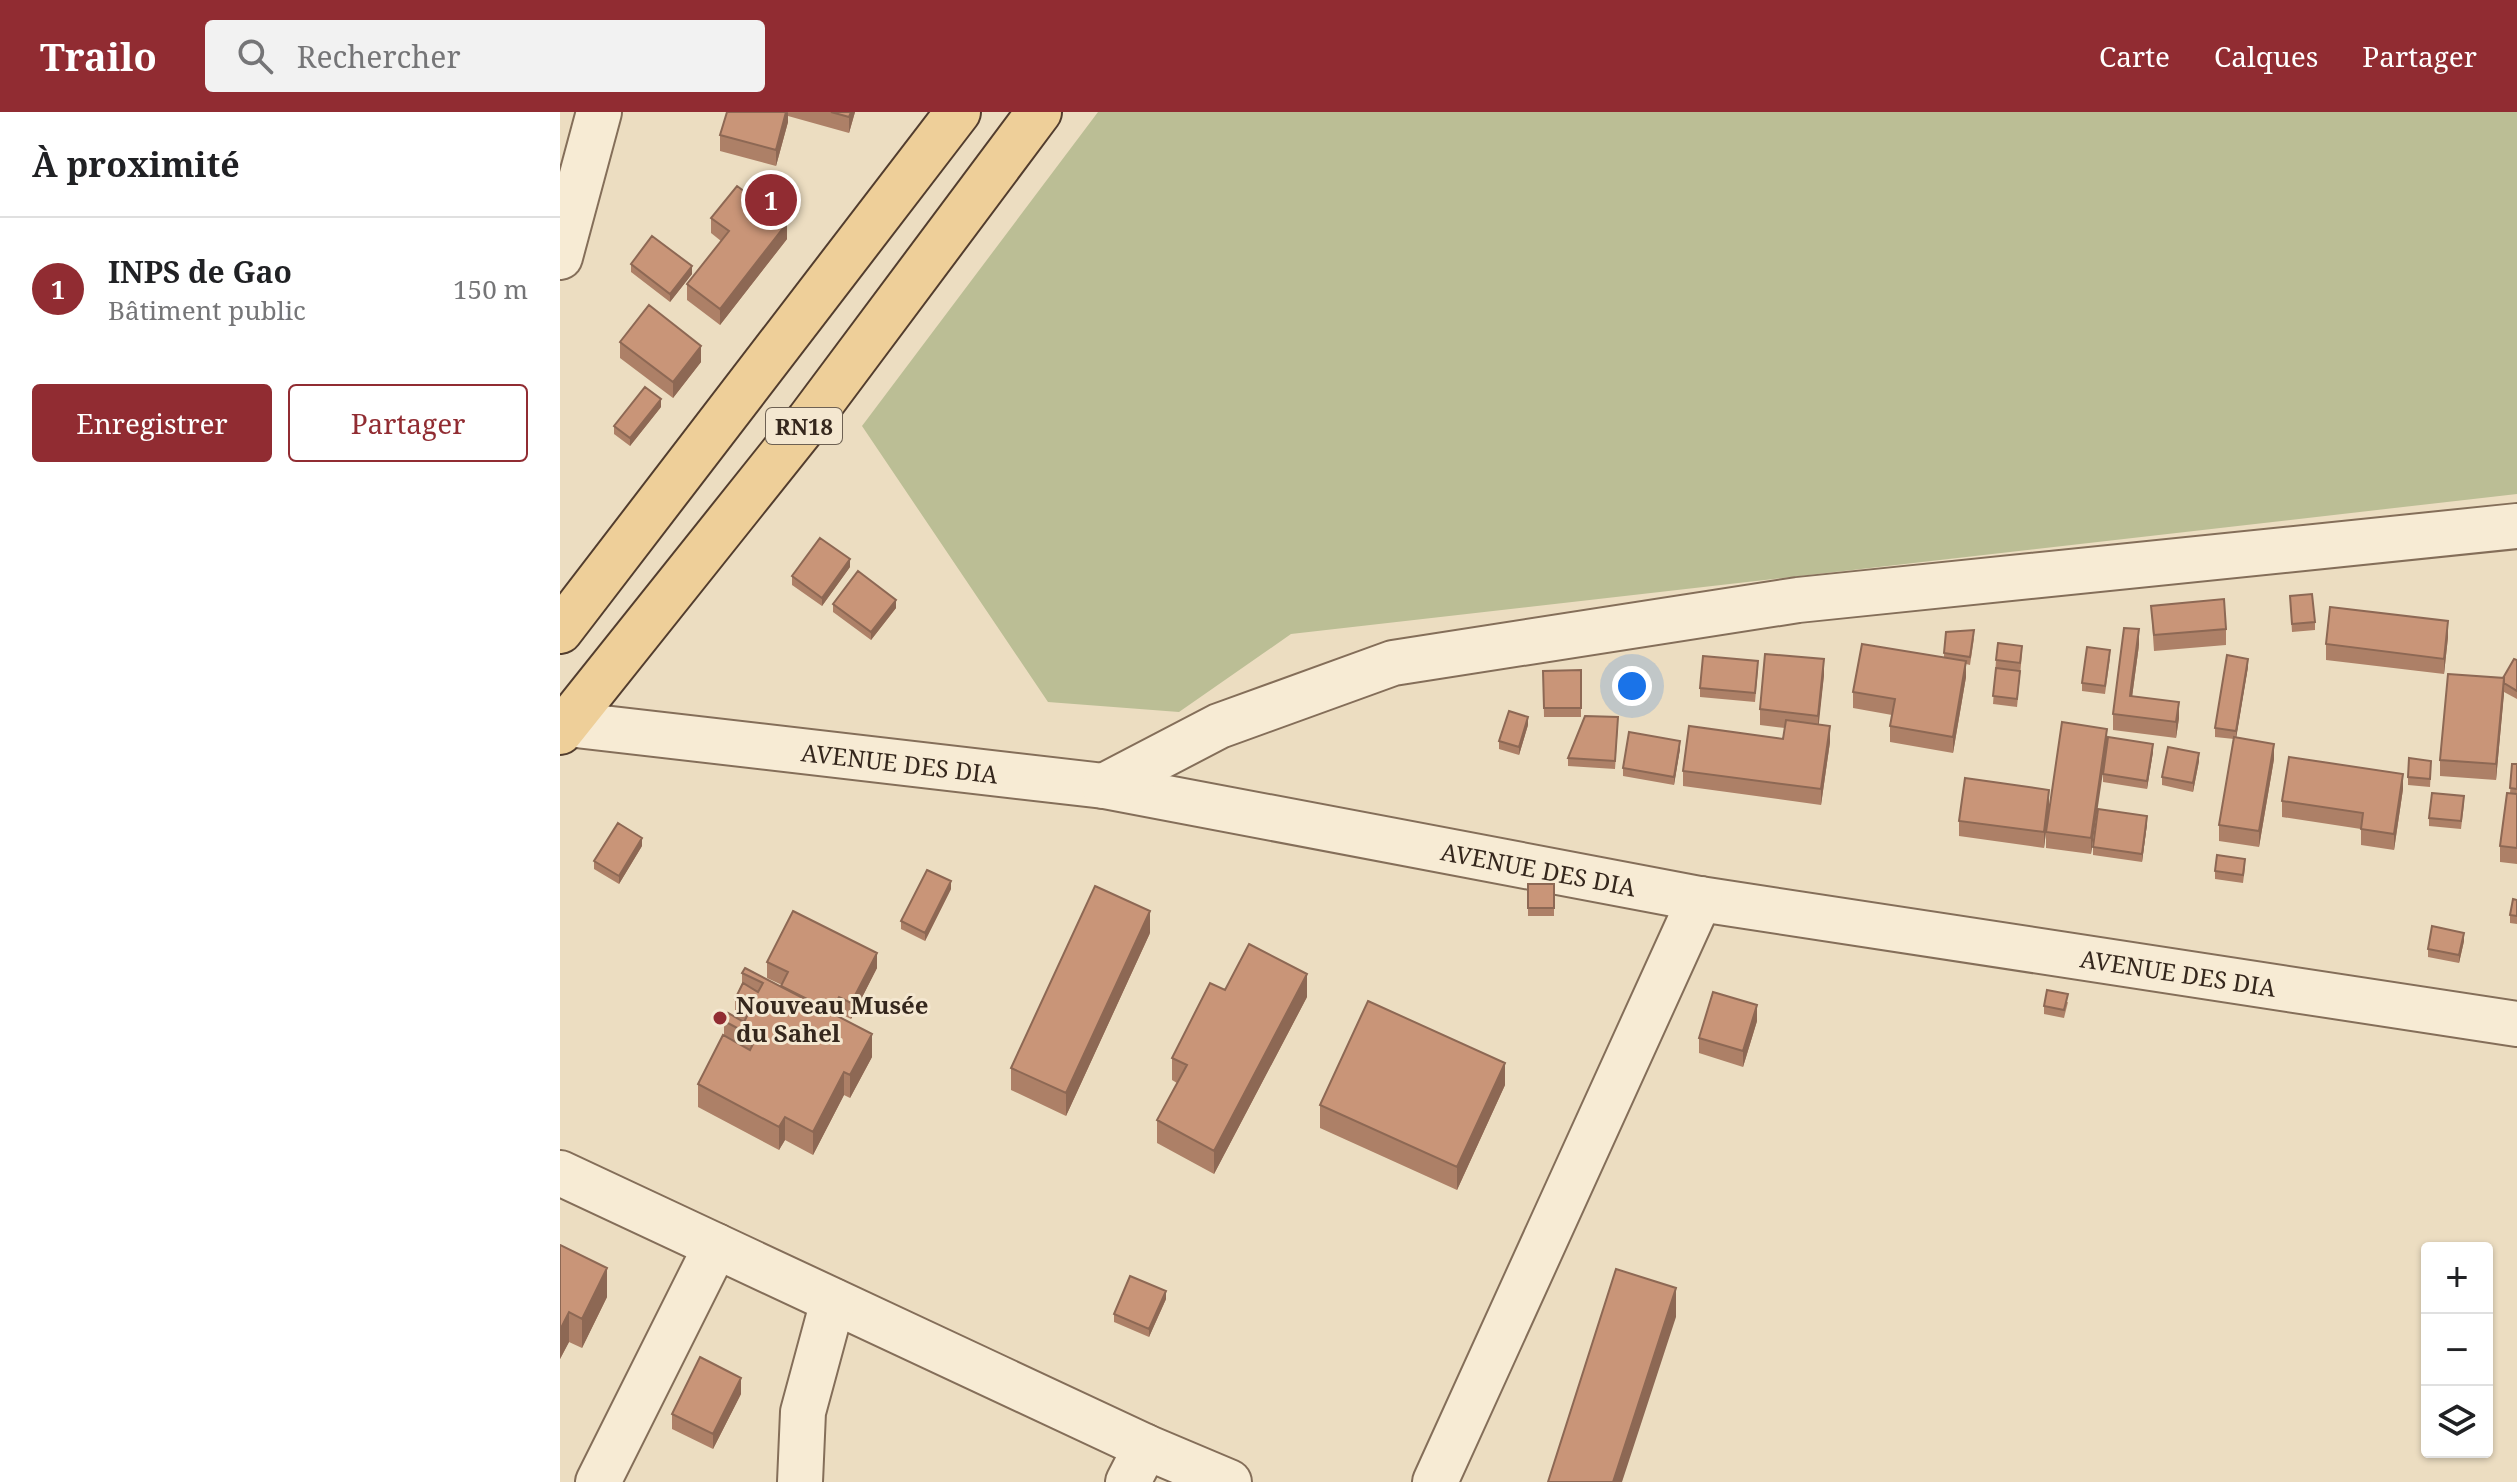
<!DOCTYPE html>
<html lang="fr">
<meta charset="utf-8">
<style>
:root{--surface:#fff;--page:#f2f2f2;--text:#202124;--muted:#757577;--line:#e0e0e0;--accent:#912c32}
body{margin:0;font-family:"Noto Serif",serif;background:var(--page);color:var(--text)}
.controls{position:absolute;right:24px;bottom:24px;display:grid;overflow:hidden;border-radius:8px;box-shadow:0 2px 6px #0004}
.controls button{width:72px;height:72px;display:grid;place-items:center;padding:0;border:0;border-bottom:2px solid var(--line);background:var(--surface);color:var(--text);font:40px sans-serif}
.you{position:absolute;left:1072px;top:574px;width:28px;height:28px;margin:-20px;border:6px solid #fff;border-radius:50%;background:#1a73e8;box-shadow:0 0 0 12px #1a73e833}
.badge{display:grid;place-items:center;width:52px;height:52px;border-radius:50%;background:var(--accent);color:#fff;font-size:26px;font-weight:700}
.pin{position:absolute;translate:-50% -50%;border:4px solid #fff;box-shadow:0 2px 8px #0006}
.list{margin:0;padding:0;list-style:none}
h2{display:flex;justify-content:space-between;align-items:center;height:104px;margin:0;padding:0 32px;font-size:34px}
h2 small{font-size:26px;font-weight:400;color:var(--muted)}
.list li{display:grid;grid-template-columns:52px 1fr auto;gap:24px;align-items:center;box-sizing:border-box;height:144px;padding:0 32px;border-top:2px solid var(--line)}
.list b{display:block;font-size:30px;white-space:nowrap}
.list p{margin:0;font-size:26px;white-space:nowrap;color:var(--muted)}
.list em{font-size:26px;font-style:normal;color:var(--muted)}
.actions{display:flex;gap:16px;padding:24px 32px}
.actions a{flex:1;padding:18px 0;border:2px solid var(--accent);border-radius:8px;text-align:center;font-size:28px;color:var(--accent)}
.actions .main{background:var(--accent);color:#fff}
.icon{flex:none;width:44px;height:44px;fill:none;stroke:currentColor;stroke-width:2;stroke-linecap:round;stroke-linejoin:round}
.map{position:relative;flex:none;width:1957px;height:1370px;overflow:hidden}
header{display:flex;align-items:center;gap:48px;box-sizing:border-box;height:112px;padding:0 40px;background:var(--accent);color:#fff}
header strong{font-size:38px}
nav{display:flex;gap:44px;margin-inline-start:auto;font-size:28px}
.search{width:560px;height:72px;background:var(--page);display:flex;align-items:center;gap:20px;box-sizing:border-box;padding:0 28px;border-radius:8px;color:var(--muted);font-size:30px}
main{display:flex}
aside{flex:1;background:var(--surface)}
.map>svg:first-child{display:block}
.cemetery{fill:#bbbe95}
.lines{fill:none;stroke-linecap:round;stroke-linejoin:round}
.minor-casing{stroke:#846e59;stroke-width:48}
.major-casing{stroke:#523d2e;stroke-width:48}
.minor{stroke:#f7ebd4;stroke-width:44}
.major{stroke:#eecf99;stroke-width:44}
.wall{fill:#ad8067}
.shaded-wall{fill:#8d6854}
.building{fill:#c99578;stroke:#8d6854;stroke-width:2}
.poi-dot{fill:#912c32;stroke:#f4e7d0;stroke-width:3}
.labels{text-anchor:middle;dominant-baseline:central;stroke-width:6;stroke-linejoin:round;paint-order:stroke}
.shield{fill:#f4e7d0;stroke:#6e6153;stroke-width:2}
.shield-label{font-size:22px;font-weight:bold;fill:#35271d}
.street-label{font-size:24px;fill:#35271d;stroke:#f4e7d0}
.poi-label{font-size:24px;font-weight:bold;fill:#35271d;stroke:#f4e7d0;text-anchor:start}
</style>
<header>
<strong>Trailo</strong>
<div class="search"><svg class="icon" aria-label="search" viewBox="0 0 24 24"><circle cx="10" cy="10" r="6"/><path d="M15 15l6 6"/></svg>Rechercher</div>
<nav><a>Carte</a><a>Calques</a><a>Partager</a></nav>
</header>
<main>
<aside>
<h2>À proximité<small></small></h2>
<ul class="list">
<li><span class="badge">1</span><div><b>INPS de Gao</b><p>Bâtiment public</p></div><em>150 m</em></li>
</ul>
<div class="actions"><a class="main">Enregistrer</a><a>Partager</a></div>
</aside>
<div class="map">
<svg width="1957" height="1370" viewBox="0 0 1957 1370">
<rect width="100%" height="100%" fill="#ecddc1"/>
<path class="cemetery" d="M 538,0 L 1957,0 L 1957,382 L 731,522 L 619,600 L 488,590 L 302,314 Z"/>
<g class="lines">
<defs>
<g id="minor">
<path d="M 0,145 L 39,0"/>
<path id="s1" d="M 0,611 L 544,674 L 1140,787 L 1957,912"/>
<path d="M 544,674 L 659,614 L 833,551 L 1238,488 L 1957,414"/>
<path d="M 0,1061 L 586,1335 L 669,1370"/>
<path d="M 38,1370 L 156,1134"/>
<path d="M 240,1370 L 243,1300 L 273,1189"/>
<path d="M 568,1370 L 586,1335"/>
<path d="M 875,1370 L 1140,787"/>
</g>
<path id="major" d="M 0,519 L 398,0
M 0,620 L 249,308 L 479,0"/>
</defs>
<use href="#minor" class="minor-casing"/>
<use href="#major" class="major-casing"/>
<use href="#minor" class="minor"/>
<use href="#major" class="major"/>
</g>
<path class="wall" d="M 167,0 L 295,0 L 289,21 L 228,4 L 228,10 L 216,54 L 160,39 L 160,23 Z
M 151,106 L 227,127 L 160,213 L 127,188 L 127,172 L 161,129 L 151,121 Z
M 71,152 L 132,162 L 110,190 L 71,160 Z
M 60,230 L 141,250 L 113,286 L 60,246 Z
M 101,295 L 70,334 L 54,322 L 54,314 Z
M 290,455 L 262,494 L 232,473 L 232,464 Z
M 1730,484 L 1755,510 L 1755,518 L 1732,520 Z
M 273,492 L 336,496 L 311,528 L 273,500 Z
M 1591,494 L 1666,517 L 1666,533 L 1594,539 Z
M 1888,525 L 1884,562 L 1766,548 L 1766,532 Z
M 1414,526 L 1410,553 L 1406,552 L 1406,565 L 1393,641 L 1330,630 L 1330,614 L 1332,603 L 1293,596 L 1293,580 L 1384,546 L 1384,541 Z
M 1579,533 L 1572,585 L 1619,606 L 1616,626 L 1553,618 L 1553,602 Z
M 1462,542 L 1457,595 L 1433,592 L 1436,548 Z
M 1550,546 L 1545,582 L 1522,579 L 1522,571 Z
M 1957,548 L 1957,587 L 1944,580 L 1936,668 L 1880,664 L 1880,648 Z
M 1688,555 L 1676,626 L 1714,647 L 1699,735 L 1659,729 L 1659,713 L 1674,627 L 1655,625 L 1655,616 Z
M 1198,557 L 1195,590 L 1140,585 L 1140,576 Z
M 1021,558 L 1021,605 L 984,605 L 983,559 Z
M 1264,563 L 1258,612 L 1270,630 L 1261,693 L 1123,674 L 1123,659 L 1223,627 L 1225,616 L 1200,613 L 1200,597 Z
M 968,613 L 959,643 L 939,637 L 939,629 Z
M 1058,613 L 1055,657 L 1008,654 L 1008,646 Z
M 1547,617 L 1531,742 L 1486,736 L 1486,720 L 1484,736 L 1399,724 L 1399,709 L 1489,694 Z
M 1120,637 L 1114,673 L 1063,664 L 1063,656 Z
M 1593,640 L 1587,677 L 1543,670 L 1543,662 Z
M 1639,649 L 1633,680 L 1602,673 L 1602,665 Z
M 1952,652 L 1957,652 L 1957,752 L 1940,750 L 1940,734 L 1950,681 Z
M 1871,657 L 1870,675 L 1848,673 L 1848,665 Z
M 1843,677 L 1834,738 L 1801,733 L 1801,717 L 1722,705 L 1722,689 Z
M 1904,692 L 1901,717 L 1869,714 L 1869,706 Z
M 1587,712 L 1582,750 L 1533,743 L 1533,735 Z
M 82,734 L 59,772 L 34,757 L 34,749 Z
M 1685,755 L 1683,771 L 1655,767 L 1655,759 Z
M 968,772 L 994,772 L 994,804 L 968,804 Z
M 391,777 L 365,829 L 341,817 L 341,809 Z
M 1957,788 L 1957,812 L 1950,811 L 1950,803 Z
M 590,821 L 506,1004 L 451,978 L 451,956 Z
M 1904,829 L 1899,851 L 1868,845 L 1868,837 Z
M 207,850 L 317,856 L 291,907 L 279,901 L 277,904 L 312,945 L 290,986 L 284,983 L 253,1043 L 225,1028 L 219,1038 L 138,995 L 138,972 L 164,924 L 164,909 L 175,905 L 175,887 L 182,871 L 182,861 L 221,874 L 222,873 L 207,866 Z
M 747,885 L 654,1062 L 597,1031 L 597,1008 L 617,971 L 612,968 L 612,946 Z
M 1508,890 L 1504,906 L 1484,902 L 1484,894 Z
M 1197,909 L 1183,955 L 1139,941 L 1139,926 Z
M 945,973 L 897,1078 L 760,1016 L 760,993 Z
M 0,1133 L 47,1185 L 22,1236 L 9,1230 L 0,1247 Z
M 606,1187 L 589,1225 L 554,1210 L 554,1202 Z
M 181,1282 L 153,1337 L 112,1317 L 112,1302 Z"/>
<path class="shaded-wall" d="M 226,0 L 228,0 L 228,10 L 216,54 L 216,38 Z
M 291,0 L 295,0 L 289,21 L 289,5 Z
M 227,111 L 227,127 L 160,213 L 160,197 Z
M 132,154 L 132,162 L 110,190 L 110,182 Z
M 141,234 L 141,250 L 113,286 L 113,270 Z
M 101,287 L 101,295 L 70,334 L 70,326 Z
M 290,447 L 290,455 L 262,494 L 262,486 Z
M 336,488 L 336,496 L 311,528 L 311,520 Z
M 1888,509 L 1888,525 L 1884,562 L 1884,547 Z
M 1579,517 L 1579,533 L 1570,600 L 1570,584 Z
M 1264,547 L 1264,563 L 1258,620 L 1258,604 Z
M 1688,547 L 1688,555 L 1676,627 L 1676,619 Z
M 1406,549 L 1406,565 L 1393,641 L 1393,625 Z
M 1944,566 L 1944,582 L 1936,668 L 1936,652 Z
M 1619,590 L 1619,606 L 1616,626 L 1616,610 Z
M 968,605 L 968,613 L 959,643 L 959,635 Z
M 1270,614 L 1270,630 L 1261,693 L 1261,677 Z
M 1547,617 L 1547,633 L 1531,742 L 1531,726 Z
M 1120,629 L 1120,637 L 1114,673 L 1114,665 Z
M 1593,632 L 1593,640 L 1587,677 L 1587,669 Z
M 1714,632 L 1714,647 L 1699,735 L 1699,719 Z
M 1639,641 L 1639,649 L 1633,680 L 1633,671 Z
M 1843,662 L 1843,677 L 1834,738 L 1834,722 Z
M 1489,678 L 1489,694 L 1484,736 L 1484,720 Z
M 1587,704 L 1587,712 L 1582,750 L 1582,742 Z
M 82,726 L 82,734 L 59,772 L 59,764 Z
M 391,769 L 391,777 L 365,829 L 365,821 Z
M 590,799 L 590,821 L 506,1004 L 506,981 Z
M 1904,821 L 1904,829 L 1899,851 L 1899,843 Z
M 317,841 L 317,856 L 291,907 L 291,891 Z
M 747,862 L 747,885 L 654,1062 L 654,1039 Z
M 279,885 L 279,901 L 271,915 L 271,899 Z
M 1197,893 L 1197,909 L 1183,955 L 1183,939 Z
M 312,922 L 312,945 L 290,986 L 290,963 Z
M 945,951 L 945,973 L 897,1078 L 897,1055 Z
M 284,960 L 284,983 L 253,1043 L 253,1020 Z
M 225,1005 L 225,1028 L 219,1038 L 219,1015 Z
M 47,1156 L 47,1185 L 22,1236 L 22,1207 Z
M 1116,1176 L 1116,1205 L 1062,1370 L 1053,1370 Z
M 606,1179 L 606,1187 L 589,1225 L 589,1217 Z
M 9,1200 L 9,1230 L 0,1247 L 0,1218 Z
M 181,1266 L 181,1282 L 153,1337 L 153,1322 Z"/>
<path class="building" d="M 167,0 L 226,0 L 216,38 L 160,23 Z
M 271,0 L 291,0 L 289,5 Z
M 177,74 L 227,111 L 160,197 L 127,172 L 169,119 L 151,106 Z
M 92,124 L 132,154 L 110,182 L 71,152 Z
M 89,193 L 141,234 L 113,270 L 60,230 Z
M 85,275 L 101,287 L 70,326 L 54,314 Z
M 260,426 L 290,447 L 262,486 L 232,464 Z
M 298,459 L 336,488 L 311,520 L 273,492 Z
M 1752,482 L 1755,510 L 1732,512 L 1730,484 Z
M 1664,487 L 1666,517 L 1594,523 L 1591,494 Z
M 1770,495 L 1888,509 L 1884,547 L 1766,532 Z
M 1564,516 L 1579,517 L 1570,584 L 1619,590 L 1616,610 L 1553,602 Z
M 1414,518 L 1410,545 L 1384,541 L 1386,520 Z
M 1438,531 L 1462,534 L 1460,551 L 1436,548 Z
M 1302,532 L 1406,549 L 1393,625 L 1330,614 L 1335,587 L 1293,580 Z
M 1527,535 L 1550,538 L 1545,574 L 1522,571 Z
M 1205,542 L 1264,547 L 1258,604 L 1200,597 Z
M 1667,543 L 1688,547 L 1676,619 L 1655,616 Z
M 1143,544 L 1198,549 L 1195,581 L 1140,576 Z
M 1954,547 L 1957,548 L 1957,579 L 1944,571 L 1944,566 L 1943,566 Z
M 1436,556 L 1460,559 L 1457,587 L 1433,584 Z
M 1021,558 L 1021,596 L 984,596 L 983,559 Z
M 1888,562 L 1944,566 L 1936,652 L 1880,648 Z
M 949,599 L 968,605 L 959,635 L 939,629 Z
M 1025,604 L 1058,605 L 1055,649 L 1008,646 Z
M 1226,608 L 1270,614 L 1261,677 L 1123,659 L 1129,614 L 1223,627 Z
M 1502,610 L 1547,617 L 1531,726 L 1486,720 Z
M 1069,620 L 1120,629 L 1114,665 L 1063,656 Z
M 1548,625 L 1593,632 L 1587,669 L 1543,662 Z
M 1674,625 L 1714,632 L 1699,719 L 1659,713 Z
M 1608,635 L 1639,641 L 1633,671 L 1602,665 Z
M 1729,645 L 1843,662 L 1834,722 L 1801,717 L 1803,701 L 1722,689 Z
M 1849,646 L 1871,649 L 1870,667 L 1848,665 Z
M 1952,652 L 1957,652 L 1957,677 L 1950,676 Z
M 1405,666 L 1489,678 L 1484,720 L 1399,709 Z
M 1872,681 L 1904,684 L 1901,709 L 1869,706 Z
M 1947,681 L 1957,682 L 1957,736 L 1940,734 Z
M 1538,697 L 1587,704 L 1582,742 L 1533,735 Z
M 58,711 L 82,726 L 59,764 L 34,749 Z
M 1657,743 L 1685,747 L 1683,763 L 1655,759 Z
M 367,758 L 391,769 L 365,821 L 341,809 Z
M 968,772 L 994,772 L 994,796 L 968,796 Z
M 535,774 L 590,799 L 506,981 L 451,956 Z
M 1953,787 L 1957,788 L 1957,804 L 1950,803 Z
M 233,799 L 317,841 L 291,891 L 279,885 L 271,899 L 221,874 L 228,860 L 207,850 Z
M 1872,814 L 1904,821 L 1899,843 L 1868,837 Z
M 689,832 L 747,862 L 654,1039 L 597,1008 L 627,953 L 612,946 L 650,871 L 665,878 Z
M 185,856 L 312,922 L 290,963 L 284,960 L 253,1020 L 225,1005 L 219,1015 L 138,972 L 163,923 L 190,938 L 196,926 L 164,909 L 168,901 L 184,910 L 191,896 L 175,887 L 183,871 L 198,880 L 203,871 L 182,861 Z
M 1487,878 L 1508,882 L 1504,898 L 1484,894 Z
M 1153,880 L 1197,893 L 1183,939 L 1139,926 Z
M 808,889 L 945,951 L 897,1055 L 760,993 Z
M 0,1133 L 47,1156 L 22,1207 L 9,1200 L 0,1218 Z
M 1056,1157 L 1116,1176 L 1053,1370 L 988,1370 Z
M 570,1164 L 606,1179 L 589,1217 L 554,1202 Z
M 140,1245 L 181,1266 L 153,1322 L 112,1302 Z"/>
<circle class="poi-dot" cx="160" cy="906" r="8"/>
<g class="labels">
<rect class="shield" x="206" y="296" width="76" height="36" rx="6"/>
<g class="shield-label">
<text x="244" y="314">RN18</text>
</g>
<g class="street-label">
<text stroke="none"><textPath href="#s1" startOffset="342">AVENUE DES DIA</textPath></text>
<text stroke="none"><textPath href="#s1" startOffset="990">AVENUE DES DIA</textPath></text>
<text stroke="none"><textPath href="#s1" startOffset="1638">AVENUE DES DIA</textPath></text>
</g>
<g class="poi-label">
<text x="176" y="892">Nouveau Musée<tspan x="176" dy="28">du Sahel</tspan></text>
</g>
</g>
</svg>
<div class="controls">
<button>+</button>
<button>−</button>
<button><svg class="icon" aria-label="layers" viewBox="0 0 24 24"><path d="M12 4l9 5-9 5-9-5zM3 14l9 5 9-5"/></svg></button>
</div>
<div class="you"></div>
<div class="pin badge" style="left:211px;top:88px">1</div>
</div>
</main>
